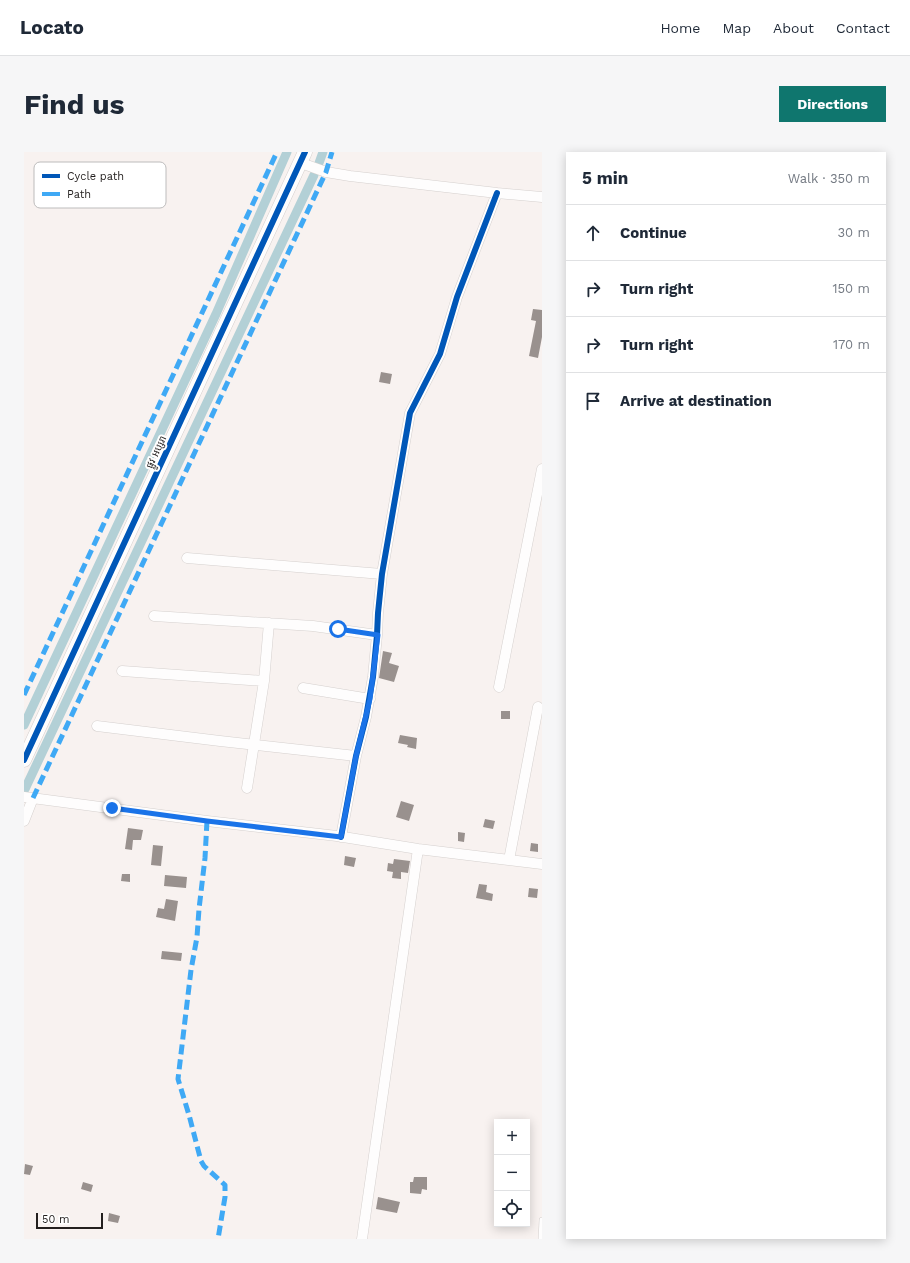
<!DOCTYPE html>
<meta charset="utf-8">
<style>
:root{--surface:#fff;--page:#f6f6f7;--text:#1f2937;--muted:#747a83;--line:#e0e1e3;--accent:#0f766e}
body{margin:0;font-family:"Work Sans","Noto Sans Khmer",sans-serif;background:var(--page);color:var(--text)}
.controls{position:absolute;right:12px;bottom:12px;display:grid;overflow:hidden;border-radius:0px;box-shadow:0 2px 10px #0003}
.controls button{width:36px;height:36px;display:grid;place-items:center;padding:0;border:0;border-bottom:1px solid var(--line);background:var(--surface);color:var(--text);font:20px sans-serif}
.scale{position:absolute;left:12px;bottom:10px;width:67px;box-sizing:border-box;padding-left:4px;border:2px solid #231f1e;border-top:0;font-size:11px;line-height:14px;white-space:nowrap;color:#231f1e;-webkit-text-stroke:3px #fff;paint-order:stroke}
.stop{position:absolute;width:12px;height:12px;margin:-9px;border:3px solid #1a73e8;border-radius:50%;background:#fff}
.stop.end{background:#1a73e8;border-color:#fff;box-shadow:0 1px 4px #0008}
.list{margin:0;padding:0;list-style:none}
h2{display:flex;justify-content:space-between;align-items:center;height:52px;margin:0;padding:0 16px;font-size:17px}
h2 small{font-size:13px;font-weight:400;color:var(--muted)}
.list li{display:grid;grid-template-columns:26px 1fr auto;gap:12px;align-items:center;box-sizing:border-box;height:56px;padding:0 16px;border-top:1px solid var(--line)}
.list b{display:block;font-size:15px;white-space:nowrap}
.list em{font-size:13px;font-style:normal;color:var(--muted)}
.icon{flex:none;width:22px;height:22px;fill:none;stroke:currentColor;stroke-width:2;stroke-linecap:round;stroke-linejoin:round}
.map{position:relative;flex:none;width:518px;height:1087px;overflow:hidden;border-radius:0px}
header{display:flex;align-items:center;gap:24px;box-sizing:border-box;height:56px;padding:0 20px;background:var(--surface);border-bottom:1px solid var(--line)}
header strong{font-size:19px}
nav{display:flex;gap:22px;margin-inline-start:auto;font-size:14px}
.intro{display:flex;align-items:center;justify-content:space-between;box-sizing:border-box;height:96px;padding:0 24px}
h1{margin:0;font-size:28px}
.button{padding:10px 18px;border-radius:0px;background:var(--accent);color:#fff;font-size:14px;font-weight:700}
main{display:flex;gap:24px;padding:0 24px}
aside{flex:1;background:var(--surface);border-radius:0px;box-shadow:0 2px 10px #0003}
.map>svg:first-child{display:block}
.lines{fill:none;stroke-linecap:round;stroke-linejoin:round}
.canal{stroke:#b3d0d6;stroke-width:9}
.building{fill:#99918e}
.lane-casing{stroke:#d5d0ce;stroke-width:6}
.street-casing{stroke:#d5d0ce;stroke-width:11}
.secondary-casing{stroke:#d5d0ce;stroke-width:15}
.lane{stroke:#fefdfd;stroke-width:5}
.street{stroke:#fefdfd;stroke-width:10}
.secondary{stroke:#fefdfd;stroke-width:14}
.quiet{stroke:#3fa9f5;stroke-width:5;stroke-dasharray:10 5;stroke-linecap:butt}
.cycleway-casing{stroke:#fff;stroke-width:8}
.cycleway{stroke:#0057b8;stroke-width:6}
.route{stroke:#1a73e8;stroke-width:5}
.labels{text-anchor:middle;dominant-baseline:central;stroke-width:4;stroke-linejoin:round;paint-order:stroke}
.street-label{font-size:10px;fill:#231f1e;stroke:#fff}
.key{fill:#fff;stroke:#bdbcbc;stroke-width:1}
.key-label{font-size:11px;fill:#231f1e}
</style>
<header>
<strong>Locato</strong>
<nav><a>Home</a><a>Map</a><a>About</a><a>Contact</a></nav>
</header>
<div class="intro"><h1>Find us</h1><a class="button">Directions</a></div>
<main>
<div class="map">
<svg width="518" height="1087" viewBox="0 0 518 1087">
<rect width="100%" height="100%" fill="#f8f2f0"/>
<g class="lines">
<path class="canal" d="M 295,11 L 299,0
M 0,573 L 192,162 L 263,0
M 1,637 L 290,23"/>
</g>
<path class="building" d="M 509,157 L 518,158 L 518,185 L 514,206 L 505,204 L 512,169 L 507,168 Z
M 357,220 L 368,222 L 366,232 L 355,230 Z
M 359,499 L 368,501 L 365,511 L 375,514 L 370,530 L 355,526 Z
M 477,559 L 486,559 L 486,567 L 477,567 Z
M 376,583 L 393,586 L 392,597 L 383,595 L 384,593 L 374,591 Z
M 377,649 L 390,653 L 385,669 L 372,665 Z
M 461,667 L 471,669 L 469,677 L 459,675 Z
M 104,676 L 119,678 L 117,688 L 109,688 L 108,698 L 101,697 Z
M 434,680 L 441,681 L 440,690 L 434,689 Z
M 507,691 L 514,692 L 514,700 L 506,699 Z
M 129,693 L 139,694 L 137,714 L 127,713 Z
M 321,704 L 332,706 L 330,715 L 320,713 Z
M 370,707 L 386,709 L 384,721 L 377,720 L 377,727 L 368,726 L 369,720 L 363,719 L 364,711 L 369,712 Z
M 98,722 L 106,722 L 106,730 L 97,729 Z
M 141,723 L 163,725 L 162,736 L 140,734 Z
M 455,732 L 463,733 L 462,740 L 469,742 L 468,749 L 452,746 Z
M 505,736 L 514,737 L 513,746 L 504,745 Z
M 142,747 L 154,749 L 151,769 L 132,765 L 134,756 L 140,757 Z
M 138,799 L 158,801 L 157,809 L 137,807 Z
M 1,1012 L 9,1014 L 6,1023 L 0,1022 Z
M 390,1025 L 403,1025 L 403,1038 L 398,1037 L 397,1042 L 386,1041 L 386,1030 L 389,1030 Z
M 59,1030 L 69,1033 L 67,1040 L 57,1037 Z
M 354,1045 L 376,1050 L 373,1061 L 352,1057 Z
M 85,1061 L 96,1064 L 94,1071 L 84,1069 Z"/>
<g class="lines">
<defs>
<path id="lane" d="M 517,1087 L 518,1068"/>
<path id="street" d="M 277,11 L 302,20 L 326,24 L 473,41 L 518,45
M 163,406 L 358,422
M 130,464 L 289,474 L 353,483
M 98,519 L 240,529
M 475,535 L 518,317
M 279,536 L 346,547
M 73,574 L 196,589 L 332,604
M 223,636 L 240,529 L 245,471
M 0,645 L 183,669 L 313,684 L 394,697 L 518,712
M 0,669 L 9,646
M 317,685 L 332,604 L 342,565 L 349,525 L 353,483 L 354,461 L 358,422 L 386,261 L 416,202 L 433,145 L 473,41
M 485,708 L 514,555
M 338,1087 L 394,697"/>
<path id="secondary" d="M 0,608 L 281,0"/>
</defs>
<use href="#lane" class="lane-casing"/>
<use href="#street" class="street-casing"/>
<use href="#secondary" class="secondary-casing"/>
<use href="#lane" class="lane"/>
<use href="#street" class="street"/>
<use href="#secondary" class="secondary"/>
<path class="quiet" d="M 0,543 L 253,0
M 9,646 L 302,20 L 308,0
M 183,669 L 181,706 L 175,757 L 173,785 L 167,818 L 154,927 L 165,963 L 177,1009 L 180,1014 L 201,1033 L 201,1045 L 194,1087"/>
<defs>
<path id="cycleway" d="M 0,608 L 281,0
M 317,685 L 332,604 L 342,565 L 349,525 L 353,483 L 354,461 L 358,422 L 386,261 L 416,202 L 433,145 L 473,41"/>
</defs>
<use href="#cycleway" class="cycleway-casing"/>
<use href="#cycleway" class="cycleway"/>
</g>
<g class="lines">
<path class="route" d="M 88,656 L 183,669 L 317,685 L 332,604 L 346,547 L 354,483 L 314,477"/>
</g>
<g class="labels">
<g class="street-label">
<text transform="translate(132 300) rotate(-65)">ផ្លូវ អប្សរា</text>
</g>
</g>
<rect x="10" y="10" width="132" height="46" rx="6" class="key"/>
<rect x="18" y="22" width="18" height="4" fill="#0057b8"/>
<rect x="18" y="40" width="18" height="4" fill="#3fa9f5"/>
<g class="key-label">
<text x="43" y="28">Cycle path</text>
<text x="43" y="46">Path</text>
</g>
</svg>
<div class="controls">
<button>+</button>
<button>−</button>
<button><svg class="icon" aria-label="locate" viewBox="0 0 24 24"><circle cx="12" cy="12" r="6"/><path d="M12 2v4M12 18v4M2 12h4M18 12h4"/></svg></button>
</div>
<div class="scale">50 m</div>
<div class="stop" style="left:314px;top:477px"></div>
<div class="stop end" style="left:88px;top:656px"></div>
</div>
<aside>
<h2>5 min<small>Walk · 350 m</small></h2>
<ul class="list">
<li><svg class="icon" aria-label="ahead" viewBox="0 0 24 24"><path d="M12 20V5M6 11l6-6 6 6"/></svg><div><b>Continue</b></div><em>30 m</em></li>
<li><svg class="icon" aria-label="right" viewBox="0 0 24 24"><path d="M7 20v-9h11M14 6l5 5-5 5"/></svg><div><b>Turn right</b></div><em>150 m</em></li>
<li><svg class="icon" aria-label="right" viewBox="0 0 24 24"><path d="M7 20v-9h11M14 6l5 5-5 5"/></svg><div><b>Turn right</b></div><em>170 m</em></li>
<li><svg class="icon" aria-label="arrive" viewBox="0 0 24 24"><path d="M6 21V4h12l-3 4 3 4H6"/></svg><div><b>Arrive at destination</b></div></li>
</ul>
</aside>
</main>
